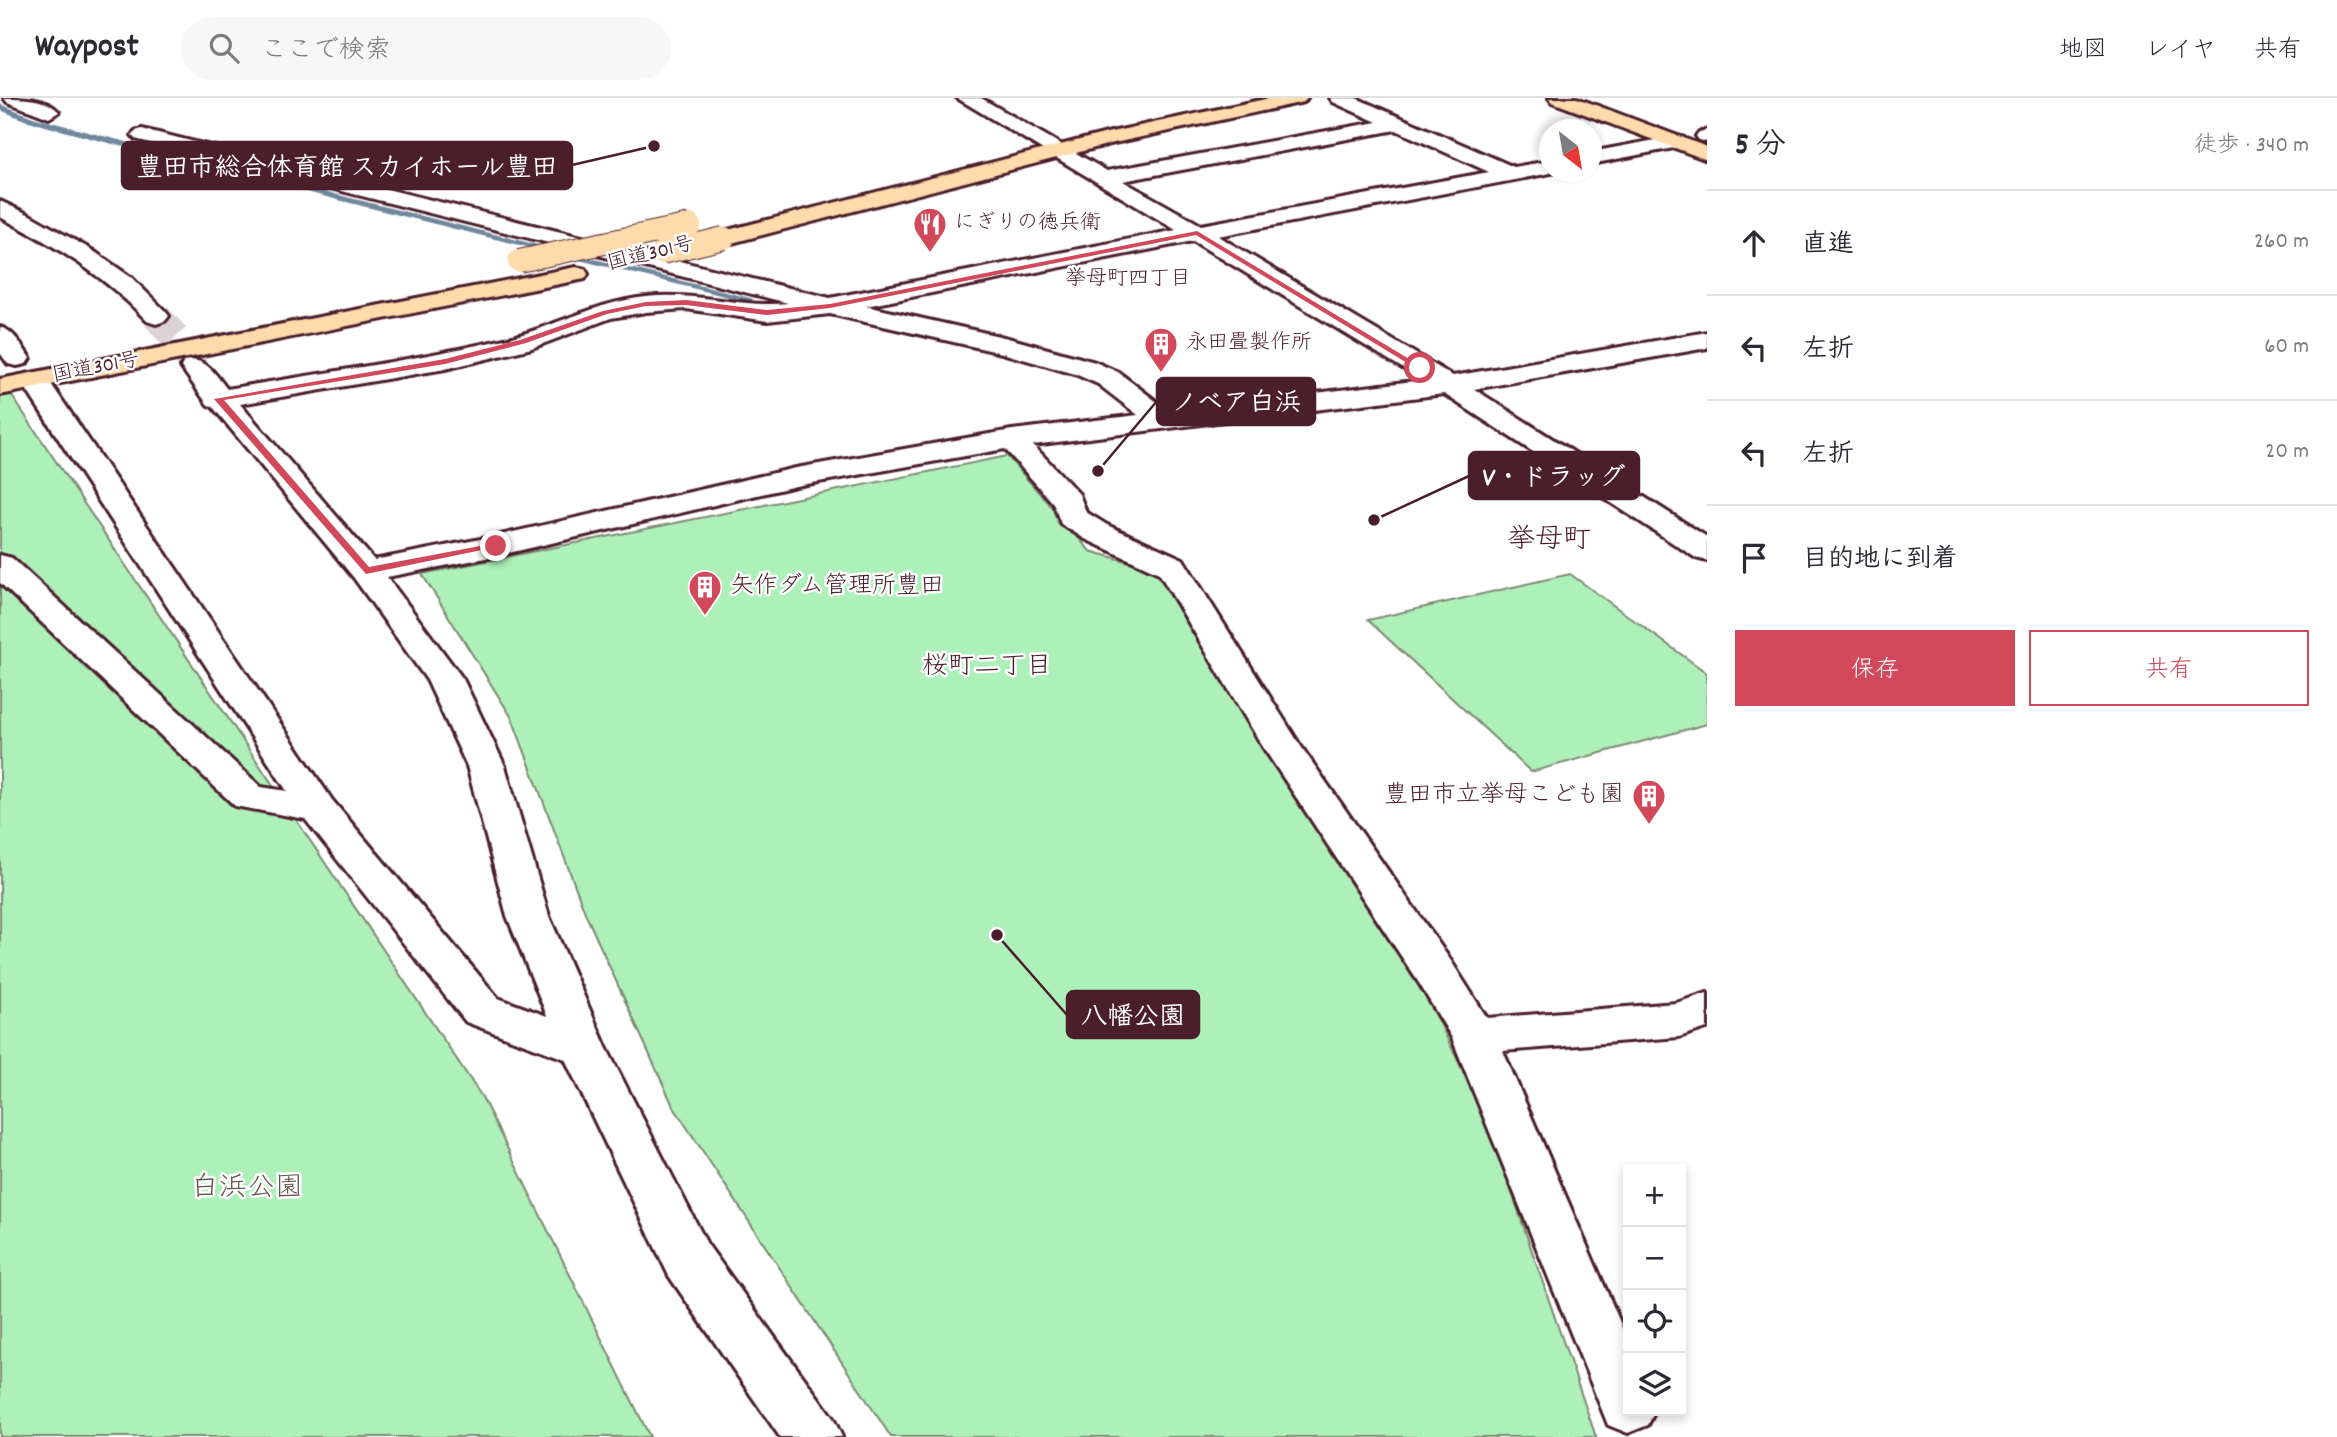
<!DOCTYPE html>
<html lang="ja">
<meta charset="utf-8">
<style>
:root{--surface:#fff;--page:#f7f7f7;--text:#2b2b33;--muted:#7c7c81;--line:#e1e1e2;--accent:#d1495b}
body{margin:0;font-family:Dekko,"Klee One",sans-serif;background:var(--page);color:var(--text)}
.controls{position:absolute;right:21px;bottom:21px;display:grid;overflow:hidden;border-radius:0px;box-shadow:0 4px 10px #0003}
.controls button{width:63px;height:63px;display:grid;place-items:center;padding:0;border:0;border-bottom:2px solid var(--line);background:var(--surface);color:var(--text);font:35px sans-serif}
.compass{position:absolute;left:1539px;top:21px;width:63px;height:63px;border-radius:50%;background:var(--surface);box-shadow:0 4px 10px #0003;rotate:149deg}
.stop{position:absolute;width:21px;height:21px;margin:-16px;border:5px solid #d1495b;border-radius:50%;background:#fff}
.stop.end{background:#d1495b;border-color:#fff;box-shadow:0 2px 7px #0008}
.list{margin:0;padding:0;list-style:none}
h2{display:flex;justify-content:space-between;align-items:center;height:91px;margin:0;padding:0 28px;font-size:30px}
h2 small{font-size:23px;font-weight:400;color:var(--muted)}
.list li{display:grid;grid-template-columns:46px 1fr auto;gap:21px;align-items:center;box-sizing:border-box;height:105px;padding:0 28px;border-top:2px solid var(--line)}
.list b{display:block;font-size:26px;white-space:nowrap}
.list em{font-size:23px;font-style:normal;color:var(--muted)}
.actions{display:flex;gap:14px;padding:21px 28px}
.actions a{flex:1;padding:16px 0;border:2px solid var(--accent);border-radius:0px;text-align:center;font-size:24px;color:var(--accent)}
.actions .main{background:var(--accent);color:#fff}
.icon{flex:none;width:38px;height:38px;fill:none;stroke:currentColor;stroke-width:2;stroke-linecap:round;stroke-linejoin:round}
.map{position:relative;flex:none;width:1707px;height:1339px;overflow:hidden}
header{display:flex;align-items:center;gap:42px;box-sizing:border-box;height:98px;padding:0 35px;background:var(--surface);border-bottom:2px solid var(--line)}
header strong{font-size:33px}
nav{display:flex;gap:38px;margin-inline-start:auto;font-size:24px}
.search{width:490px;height:63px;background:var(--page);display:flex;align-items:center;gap:18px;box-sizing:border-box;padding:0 24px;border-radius:38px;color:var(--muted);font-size:26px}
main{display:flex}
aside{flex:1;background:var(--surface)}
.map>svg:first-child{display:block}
.green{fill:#aef0b9;stroke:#7c8872;stroke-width:2}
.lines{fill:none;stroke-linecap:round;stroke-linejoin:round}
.stream{fill:#70889e;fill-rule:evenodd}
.minor-tunnel{stroke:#dbd2d5;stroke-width:29;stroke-dasharray:29 15;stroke-linecap:butt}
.minor-casing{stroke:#4a1f2b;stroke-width:6}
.highway-casing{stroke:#4a1f2b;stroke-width:6}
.minor{fill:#fff;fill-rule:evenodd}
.highway{fill:#fedbac;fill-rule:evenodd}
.highway-bridge-casing{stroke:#4a1f2b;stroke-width:24;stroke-linecap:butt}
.highway-bridge{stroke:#fedbac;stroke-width:22}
.route{fill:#d1495b}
.labels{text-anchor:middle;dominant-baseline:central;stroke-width:5;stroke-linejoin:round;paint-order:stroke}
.far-poi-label{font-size:21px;fill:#4a1f2b;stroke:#fff;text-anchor:start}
.far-street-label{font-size:21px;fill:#4a1f2b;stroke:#fff}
.far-neighbourhood-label{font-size:21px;fill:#4a1f2b;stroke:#fff}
.poi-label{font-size:24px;fill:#4a1f2b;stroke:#fff;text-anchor:start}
.neighbourhood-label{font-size:26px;fill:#4a1f2b;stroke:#fff}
.quarter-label{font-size:28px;fill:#4a1f2b;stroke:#fff}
.near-park-label{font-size:28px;fill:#63534e;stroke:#fff}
.leader{fill:none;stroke:#4a1f2b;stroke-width:2.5}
.callout-dot{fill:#4a1f2b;stroke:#fff;stroke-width:2.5}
.callout{fill:#4a1f2b;stroke:#4a1f2b;stroke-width:2.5}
.callout-label{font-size:26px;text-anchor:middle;font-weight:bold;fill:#fff}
</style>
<header>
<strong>Waypost</strong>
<div class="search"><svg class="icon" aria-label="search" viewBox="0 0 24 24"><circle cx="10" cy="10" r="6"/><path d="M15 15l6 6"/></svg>ここで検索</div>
<nav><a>地図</a><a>レイヤ</a><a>共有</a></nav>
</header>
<main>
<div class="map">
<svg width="1707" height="1339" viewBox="0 0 1707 1339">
<rect width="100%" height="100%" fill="#fff"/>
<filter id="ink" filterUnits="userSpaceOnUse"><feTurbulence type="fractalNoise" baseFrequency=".0143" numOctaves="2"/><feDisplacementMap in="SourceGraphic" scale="14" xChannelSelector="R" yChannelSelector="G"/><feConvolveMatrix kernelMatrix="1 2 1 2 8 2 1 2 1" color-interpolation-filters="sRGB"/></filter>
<g filter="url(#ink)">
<path class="green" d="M 0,280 L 482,999 L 650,1339 L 0,1339 Z
M 1007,358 L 1090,453 L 1155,471 L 1282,649 L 1407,856 L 1489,1028 L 1596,1339 L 891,1339 L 673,1008 L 586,817 L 512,620 L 422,476 Z
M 1570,476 L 1707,575 L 1707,626 L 1531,674 L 1368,522 Z"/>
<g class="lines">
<path class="stream" d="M 0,6 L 33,19 L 103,38 L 754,201 L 748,204 L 97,42 L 27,23 L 0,12 Z"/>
<path class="minor-tunnel" d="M 156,218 L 184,249 L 194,269"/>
<defs>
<path id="minor" d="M 4,0 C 22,0 47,0 59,14 L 49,20 L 7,4 Z
M 957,0 L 981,0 L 1107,73 L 1377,24 L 1333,4 L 1330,0 L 1356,0 L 1514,69 L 1549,63 L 1549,74 L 1556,74 L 1218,138 L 1453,278 L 1707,234 L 1707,250 L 1474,291 L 1707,439 L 1707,463 L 1696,460 L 1444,296 L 1033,347 L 1079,396 L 1086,414 L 1107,427 L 1183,461 L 1300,647 L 1451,863 L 1487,920 L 1676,905 L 1707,895 L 1707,930 L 1679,939 L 1503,953 L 1628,1243 L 1628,1313 L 1655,1313 L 1648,1327 L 1628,1335 L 1608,1327 L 1452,940 L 1419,885 L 1263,649 L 1159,475 L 1085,441 L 1061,426 L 1053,405 L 1005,351 L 796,388 L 496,458 L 387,479 L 463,581 L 505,668 L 549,818 L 606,949 L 707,1146 L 833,1320 L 842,1339 L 780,1339 L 669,1178 L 565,961 L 466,924 L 305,721 L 235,708 L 0,485 L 0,457 L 12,460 L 261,689 L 287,693 L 21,283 L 25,277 L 35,275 L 45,277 L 332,702 L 498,900 L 547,918 L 507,818 L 467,668 L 427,582 L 354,480 L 212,308 L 208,307 L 181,269 L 184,263 C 206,258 215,276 227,291 C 322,275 416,262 509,240 C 556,228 597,204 646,199 C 694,193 741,210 788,205 L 135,41 L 132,37 L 135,33 L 142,31 L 830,200 L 1176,132 ZM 1396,32 L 1489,74 L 1201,127 L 1123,83 ZM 1193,143 L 1422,282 L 1169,313 L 1118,274 L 1095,264 L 1008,240 L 866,208 ZM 686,211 L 767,223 L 830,216 L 1002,255 L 1075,276 L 1098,286 L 1138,317 L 1012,332 L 796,370 L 496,438 L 374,462 L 240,306 L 445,271 L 532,250 L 611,220 L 646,214 Z
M 1707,32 L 1707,44 L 1699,42 L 1696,38 L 1699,34 Z
M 1677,38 L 1684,40 L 1687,44 L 1684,48 L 1591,66 L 1591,54 Z
M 0,103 L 28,116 L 92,152 L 132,180 L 165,213 L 169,218 L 165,223 L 156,226 L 147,223 C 106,178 54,147 0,119 Z
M 0,229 C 14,233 22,248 30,260 L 26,266 L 17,268 L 8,266 L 0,255 Z"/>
<path id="highway" d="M 1270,0 L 1307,0 L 1304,4 L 1114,45 L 724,147 L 716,145 L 712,140 L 716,135 L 1111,34 Z
M 1549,0 L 1577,0 L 1707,49 L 1707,62 L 1552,4 Z
M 576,169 L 585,171 L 588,176 L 585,181 L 0,297 L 0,281 Z"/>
</defs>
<use href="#minor" class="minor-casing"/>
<use href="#highway" class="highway-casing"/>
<use href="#minor" class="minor"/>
<use href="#highway" class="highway"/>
<defs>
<path id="highway-bridge" d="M 662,155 L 724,140
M 519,163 L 690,127"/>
</defs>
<use href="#highway-bridge" class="highway-bridge-casing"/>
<use href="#highway-bridge" class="highway-bridge"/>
</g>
</g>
<path class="route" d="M 1197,133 L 1424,270 L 1417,271 L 1196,137 L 830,210 L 767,217 L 686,207 L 646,208 L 607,216 L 526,245 L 445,266 L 224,302 L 369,469 L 496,445 L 501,448 L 366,476 L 214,301 L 445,261 L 520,242 L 603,213 L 646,204 L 686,202 L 767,212 L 830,206 Z"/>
<defs>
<symbol id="restaurant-pin" viewBox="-11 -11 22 30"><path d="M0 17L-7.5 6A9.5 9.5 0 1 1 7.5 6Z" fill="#d1495b" stroke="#fff"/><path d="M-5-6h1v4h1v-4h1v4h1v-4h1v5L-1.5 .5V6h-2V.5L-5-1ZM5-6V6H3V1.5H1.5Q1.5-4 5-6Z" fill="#fff"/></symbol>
<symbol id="building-pin" viewBox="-11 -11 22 30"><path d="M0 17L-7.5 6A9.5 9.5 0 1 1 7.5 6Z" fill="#d1495b" stroke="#fff"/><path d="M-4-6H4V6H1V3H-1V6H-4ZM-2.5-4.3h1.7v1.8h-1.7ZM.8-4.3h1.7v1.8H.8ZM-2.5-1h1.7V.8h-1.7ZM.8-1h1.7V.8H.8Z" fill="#fff"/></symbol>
</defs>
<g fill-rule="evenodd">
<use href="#restaurant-pin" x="911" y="107" width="38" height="52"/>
<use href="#building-pin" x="1142" y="227" width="38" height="52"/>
<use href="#building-pin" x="686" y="470" width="38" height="52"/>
<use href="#building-pin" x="1630" y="679" width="38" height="52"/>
</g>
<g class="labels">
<g class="far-poi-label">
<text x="954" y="126">にぎりの徳兵衛</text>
<text x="1186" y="246">永田畳製作所</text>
</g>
<g class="far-street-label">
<text transform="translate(651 157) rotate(-14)">国道301号</text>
<text transform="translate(96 271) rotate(-11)">国道301号</text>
</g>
<g class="far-neighbourhood-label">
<text x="1128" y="182">挙母町四丁目</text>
</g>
<g class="poi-label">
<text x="730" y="489">矢作ダム管理所豊田</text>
<text x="1624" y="698" text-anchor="end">豊田市立挙母こども園</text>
</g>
<g class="neighbourhood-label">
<text x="987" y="569">桜町二丁目</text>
</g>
<g class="quarter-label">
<text x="1549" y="444">挙母町</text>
</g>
<g class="near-park-label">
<text x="247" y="1092">白浜公園</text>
</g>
</g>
<path class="leader" d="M654 48L572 67M1098 373L1157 303M1374 422L1469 378M997 837L1067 917"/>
<g class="callout-dot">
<circle cx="654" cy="48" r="7"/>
<circle cx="1098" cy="373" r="7"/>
<circle cx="1374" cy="422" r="7"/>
<circle cx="997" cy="837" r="7"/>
</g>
<g class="callout">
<rect x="122" y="44" width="450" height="47" rx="7"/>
<rect x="1157" y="280" width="158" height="47" rx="7"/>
<rect x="1469" y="354" width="170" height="47" rx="7"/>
<rect x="1067" y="893" width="132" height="47" rx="7"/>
</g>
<g class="callout-label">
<text x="347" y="77">豊田市総合体育館 スカイホール豊田</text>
<text x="1236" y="312">ノベア白浜</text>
<text x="1554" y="387">V・ドラッグ</text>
<text x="1133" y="926">八幡公園</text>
</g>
</svg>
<div class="controls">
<button>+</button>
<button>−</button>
<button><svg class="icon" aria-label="locate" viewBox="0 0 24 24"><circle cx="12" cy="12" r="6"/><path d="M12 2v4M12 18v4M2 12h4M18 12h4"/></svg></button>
<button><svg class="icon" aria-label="layers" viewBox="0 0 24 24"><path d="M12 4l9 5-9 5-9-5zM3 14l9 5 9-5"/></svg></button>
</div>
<svg class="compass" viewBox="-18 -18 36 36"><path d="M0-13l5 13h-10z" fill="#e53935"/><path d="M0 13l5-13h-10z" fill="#7c7c81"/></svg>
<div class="stop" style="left:1420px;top:270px"></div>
<div class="stop end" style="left:496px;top:448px"></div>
</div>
<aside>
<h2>5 分<small>徒歩 · 340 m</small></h2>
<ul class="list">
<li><svg class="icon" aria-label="ahead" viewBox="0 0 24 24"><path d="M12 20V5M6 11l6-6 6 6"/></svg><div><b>直進</b></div><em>260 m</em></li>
<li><svg class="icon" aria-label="left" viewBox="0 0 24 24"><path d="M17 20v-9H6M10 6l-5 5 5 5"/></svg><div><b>左折</b></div><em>60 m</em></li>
<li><svg class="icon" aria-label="left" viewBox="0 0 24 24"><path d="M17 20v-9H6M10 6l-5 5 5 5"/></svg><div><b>左折</b></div><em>20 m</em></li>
<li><svg class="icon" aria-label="arrive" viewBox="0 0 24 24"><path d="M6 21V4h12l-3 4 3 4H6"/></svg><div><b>目的地に到着</b></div></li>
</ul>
<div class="actions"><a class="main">保存</a><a>共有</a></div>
</aside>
</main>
